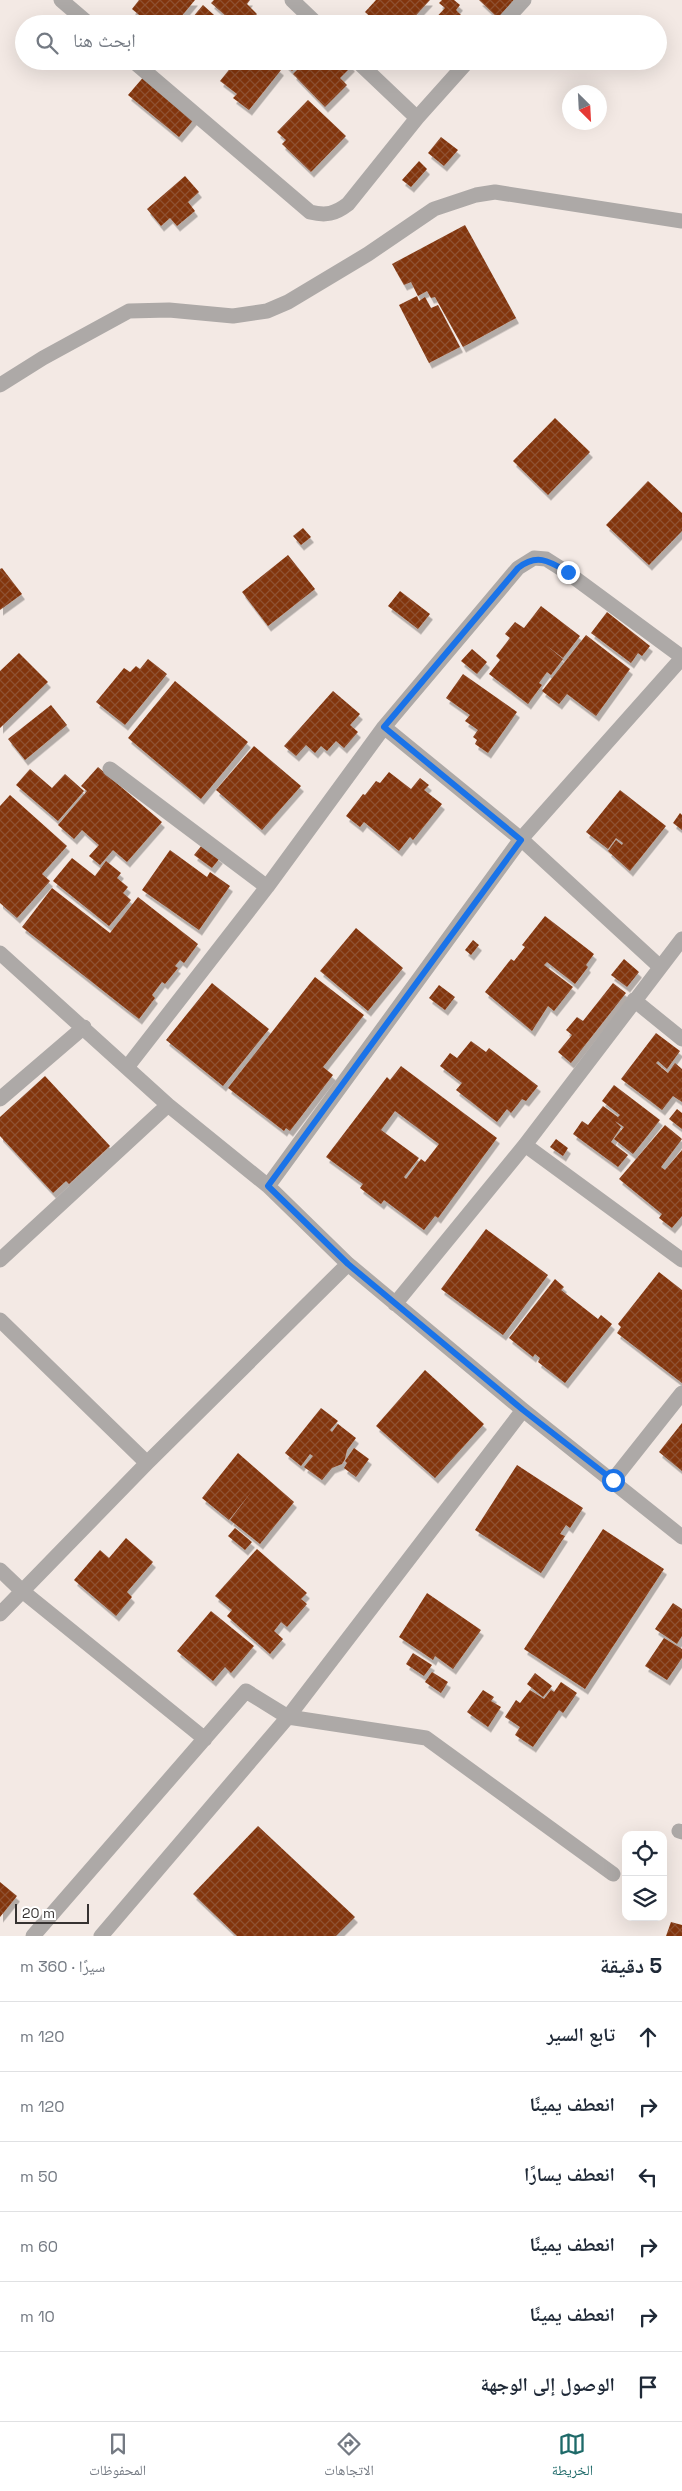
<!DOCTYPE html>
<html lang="ar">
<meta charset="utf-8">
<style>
:root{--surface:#fff;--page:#f6f6f7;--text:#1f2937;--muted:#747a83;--line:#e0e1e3;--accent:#1e6a69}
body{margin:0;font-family:"Space Grotesk","Noto Naskh Arabic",sans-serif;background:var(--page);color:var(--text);direction:rtl}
.controls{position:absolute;right:15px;bottom:15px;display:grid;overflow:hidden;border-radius:10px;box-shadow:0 5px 20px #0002}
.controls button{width:45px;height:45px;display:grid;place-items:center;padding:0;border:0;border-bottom:1px solid var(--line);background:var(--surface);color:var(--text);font:25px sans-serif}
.compass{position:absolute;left:562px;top:85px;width:45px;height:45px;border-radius:50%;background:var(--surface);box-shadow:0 5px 20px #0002;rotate:156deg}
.scale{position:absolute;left:15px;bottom:12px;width:74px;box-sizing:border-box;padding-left:5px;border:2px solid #363231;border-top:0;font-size:14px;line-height:18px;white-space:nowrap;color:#363231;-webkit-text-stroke:4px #fff;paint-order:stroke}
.stop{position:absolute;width:15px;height:15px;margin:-11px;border:4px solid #1a73e8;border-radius:50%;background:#fff}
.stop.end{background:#1a73e8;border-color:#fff;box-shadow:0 1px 5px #0008}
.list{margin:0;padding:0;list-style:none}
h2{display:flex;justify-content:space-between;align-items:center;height:65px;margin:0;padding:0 20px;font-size:21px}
h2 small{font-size:16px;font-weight:400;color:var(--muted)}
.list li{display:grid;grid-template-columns:32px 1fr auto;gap:15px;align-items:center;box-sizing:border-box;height:70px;padding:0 20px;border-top:1px solid var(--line)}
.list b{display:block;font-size:19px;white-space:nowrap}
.list em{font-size:16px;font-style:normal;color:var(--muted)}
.icon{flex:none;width:28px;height:28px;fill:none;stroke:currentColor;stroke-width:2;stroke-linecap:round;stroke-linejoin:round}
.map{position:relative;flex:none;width:682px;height:1936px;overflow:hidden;direction:ltr}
.search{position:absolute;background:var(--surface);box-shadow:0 5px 20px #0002;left:15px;right:15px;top:15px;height:55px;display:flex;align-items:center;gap:12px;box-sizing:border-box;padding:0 18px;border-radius:28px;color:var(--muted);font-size:19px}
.sheet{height:485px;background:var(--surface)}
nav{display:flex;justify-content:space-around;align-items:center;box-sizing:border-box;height:70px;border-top:1px solid var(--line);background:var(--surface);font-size:14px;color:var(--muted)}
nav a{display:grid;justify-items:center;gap:2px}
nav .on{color:var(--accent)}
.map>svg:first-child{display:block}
.building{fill:url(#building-cross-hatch);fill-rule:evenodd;filter:url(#shadow)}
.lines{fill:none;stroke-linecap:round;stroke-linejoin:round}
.minor{stroke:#ada9a7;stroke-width:15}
.route{stroke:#1a73e8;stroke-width:6}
</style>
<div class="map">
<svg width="682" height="1936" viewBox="0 0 682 1936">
<defs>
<pattern id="building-cross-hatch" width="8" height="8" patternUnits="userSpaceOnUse" patternTransform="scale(1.25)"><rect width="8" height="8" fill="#82350d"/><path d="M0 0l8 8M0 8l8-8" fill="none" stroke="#8f5131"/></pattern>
<filter id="shadow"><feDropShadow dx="3" dy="5.5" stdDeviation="0" flood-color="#0004"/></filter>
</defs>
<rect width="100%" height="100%" fill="#f3e9e4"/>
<path class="building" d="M 139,0 L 195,0 L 175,24 L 150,24 L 132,9 Z
M 214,0 L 250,0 L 247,4 L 257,14 L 248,24 L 235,24 L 211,3 Z
M 376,0 L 430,0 L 408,24 L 378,24 L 365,12 Z
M 442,0 L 454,0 L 460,5 L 456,10 L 463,17 L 457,24 L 430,24 L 445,8 L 439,3 Z
M 479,0 L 514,0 L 498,18 Z
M 203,5 L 224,24 L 187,24 Z
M 236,61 L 270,61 L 281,70 L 249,110 L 233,98 L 237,94 L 220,81 Z
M 282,61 L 301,61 L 292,71 Z
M 306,61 L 347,61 L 352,66 L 340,78 L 347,85 L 325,107 L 293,74 Z
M 146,74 L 196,117 L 179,137 L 128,95 Z
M 308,100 L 346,136 L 311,172 L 282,144 L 286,140 L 277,132 Z
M 441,137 L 458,150 L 444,166 L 428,153 Z
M 419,161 L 427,169 L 411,187 L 402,180 Z
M 185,176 L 199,192 L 188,202 L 195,211 L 177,226 L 170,218 L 161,226 L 147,209 Z
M 465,225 L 516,318 L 463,347 L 435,297 L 431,298 L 427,291 L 418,296 L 411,282 L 404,285 L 392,264 Z
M 417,296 L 419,301 L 425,297 L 431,308 L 438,305 L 460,347 L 429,363 L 399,305 Z
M 555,418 L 590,452 L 548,495 L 513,461 Z
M 648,481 L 682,513 L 682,531 L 649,565 L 606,525 Z
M 303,528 L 311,537 L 301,545 L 293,536 Z
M 288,555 L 315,589 L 268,626 L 242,592 Z
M 2,568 L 22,594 L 0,610 L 0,569 Z
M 400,591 L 430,614 L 418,629 L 388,606 Z
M 541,606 L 580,636 L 563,658 L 546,645 L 563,659 L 551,675 L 547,672 L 539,683 L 542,685 L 528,704 L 489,674 L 500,660 L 496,656 L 510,638 L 505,634 L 515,622 L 524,628 Z
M 607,612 L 650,646 L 642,656 L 638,653 L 631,663 L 591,633 Z
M 586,635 L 630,669 L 596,716 L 567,694 L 559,704 L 542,691 Z
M 472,649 L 487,662 L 477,674 L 461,661 Z
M 19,653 L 48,682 L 0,728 L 0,671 Z
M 148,659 L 167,674 L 125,725 L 96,702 L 124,668 L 130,672 L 136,666 L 140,669 Z
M 463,674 L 517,712 L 488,753 L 475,744 L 477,740 L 473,737 L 478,730 L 465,721 L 470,715 L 446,698 Z
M 175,681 L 248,742 L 201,799 L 128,738 Z
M 333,691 L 360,714 L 350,725 L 358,732 L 344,748 L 336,741 L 327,751 L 321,746 L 315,753 L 306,745 L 296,756 L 284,746 Z
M 51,705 L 67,725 L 25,760 L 8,739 Z
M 254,746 L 301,786 L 262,830 L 216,790 Z
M 98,767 L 162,822 L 127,862 L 113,850 L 100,865 L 89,856 L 99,845 L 82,830 L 74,839 L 58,825 L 87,791 L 81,786 Z
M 30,769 L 52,788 L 65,774 L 84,791 L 58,821 L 16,785 Z
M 389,772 L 411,789 L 420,778 L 429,785 L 424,790 L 442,804 L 413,840 L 410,837 L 399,851 L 364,822 L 360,827 L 346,816 L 363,794 L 365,795 L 376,781 L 380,783 Z
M 620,790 L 666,826 L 630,871 L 608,851 L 616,840 L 622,845 L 623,843 L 616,838 L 608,849 L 586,832 Z
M 10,795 L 67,846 L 42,874 L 50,881 L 17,918 L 0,903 L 0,806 Z
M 680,813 L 682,815 L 682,830 L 673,823 Z
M 202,845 L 220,858 L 212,868 L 194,855 Z
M 170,850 L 207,877 L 210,872 L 230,886 L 199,930 L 142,890 Z
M 72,858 L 95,876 L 106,861 L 121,873 L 117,878 L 128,887 L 123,893 L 131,900 L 109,926 L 53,881 Z
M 52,888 L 110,933 L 138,897 L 198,944 L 184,963 L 180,960 L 175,966 L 178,968 L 165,984 L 162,982 L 152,995 L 155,998 L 139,1019 L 22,927 Z
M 545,916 L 594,954 L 586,965 L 588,967 L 575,984 L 547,962 L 544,965 L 573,987 L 554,1011 L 548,1006 L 532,1031 L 485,992 L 511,959 L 514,961 L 525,947 L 522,945 Z
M 356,928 L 403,968 L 368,1011 L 320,971 Z
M 473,940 L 479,945 L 471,955 L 465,950 Z
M 624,959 L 639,972 L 627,987 L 611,975 Z
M 315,977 L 364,1015 L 323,1067 L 333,1075 L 290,1131 L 286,1128 L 284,1131 L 228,1088 Z
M 212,983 L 269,1029 L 223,1086 L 166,1040 Z
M 613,983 L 626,993 L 571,1063 L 558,1052 L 572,1035 L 566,1030 L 577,1017 L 583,1021 Z
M 439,985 L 455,997 L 445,1010 L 429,998 Z
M 656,1033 L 680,1051 L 667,1069 L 658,1061 L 656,1063 L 668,1073 L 675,1063 L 682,1069 L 682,1102 L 673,1096 L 662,1110 L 621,1079 Z
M 471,1041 L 486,1052 L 489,1048 L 538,1086 L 526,1101 L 522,1099 L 511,1113 L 507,1109 L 497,1122 L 456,1090 L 462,1083 L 440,1066 L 450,1053 L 457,1058 Z
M 401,1066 L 497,1138 L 438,1218 L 435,1216 L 424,1230 L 384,1200 L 381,1204 L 360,1188 L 363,1184 L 326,1157 L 387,1077 L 390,1080 ZM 395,1111 L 439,1144 L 425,1162 L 421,1159 L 406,1179 L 404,1177 L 419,1158 L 381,1130 Z
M 45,1076 L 110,1146 L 69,1184 L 66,1181 L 53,1193 L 0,1136 L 0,1117 Z
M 614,1085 L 660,1120 L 633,1154 L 614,1139 L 624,1127 L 615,1121 L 621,1127 L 611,1142 L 628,1155 L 618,1167 L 573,1134 L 582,1121 L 588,1125 L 603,1106 L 618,1117 L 620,1115 L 602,1101 Z
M 677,1109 L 682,1113 L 682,1129 L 669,1119 Z
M 665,1125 L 682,1139 L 661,1167 L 665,1170 L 682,1150 L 682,1216 L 672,1228 L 659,1218 L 662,1214 L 619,1179 Z
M 556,1139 L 568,1148 L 563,1156 L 550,1147 Z
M 486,1229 L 548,1275 L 503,1335 L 441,1289 Z
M 659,1272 L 682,1290 L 682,1383 L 617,1333 L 621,1327 L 618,1324 Z
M 555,1279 L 564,1287 L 561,1290 L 598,1319 L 601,1315 L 612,1324 L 565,1383 L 538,1362 L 540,1358 L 535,1354 L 533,1357 L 509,1338 Z
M 425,1370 L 484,1424 L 435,1478 L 376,1426 Z
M 321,1408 L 338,1421 L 330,1430 L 332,1432 L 338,1424 L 356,1438 L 347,1450 L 345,1459 L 342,1464 L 332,1468 L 322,1480 L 304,1467 L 313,1456 L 310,1454 L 301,1466 L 285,1453 Z
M 682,1423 L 682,1471 L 659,1452 Z
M 354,1448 L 369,1459 L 356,1477 L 344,1468 L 347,1463 L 345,1461 Z
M 238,1453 L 294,1502 L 260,1544 L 230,1520 L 252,1491 L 229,1520 L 202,1498 Z
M 517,1465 L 583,1508 L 570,1528 L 566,1525 L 560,1534 L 565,1536 L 541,1573 L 475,1530 Z
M 235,1528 L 252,1542 L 245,1550 L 228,1536 Z
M 603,1529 L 664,1569 L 585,1689 L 524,1649 Z
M 126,1538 L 153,1562 L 127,1592 L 132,1597 L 116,1616 L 74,1580 L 100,1550 L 109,1558 Z
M 257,1549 L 307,1593 L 301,1599 L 307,1604 L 287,1627 L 281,1622 L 274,1631 L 283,1639 L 270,1654 L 227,1616 L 232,1610 L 215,1596 Z
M 427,1593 L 481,1630 L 453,1669 L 435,1656 L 433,1660 L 399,1637 Z
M 673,1603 L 682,1609 L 682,1636 L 677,1644 L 655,1629 Z
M 211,1611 L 254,1646 L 231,1673 L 225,1667 L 213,1681 L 177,1651 Z
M 664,1638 L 682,1649 L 682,1658 L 667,1680 L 645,1666 Z
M 413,1653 L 432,1665 L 424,1676 L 406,1664 Z
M 432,1672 L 448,1682 L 441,1693 L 425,1682 Z
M 535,1673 L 552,1686 L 543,1697 L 527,1684 Z
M 561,1682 L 577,1693 L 563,1713 L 559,1710 L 533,1747 L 515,1735 L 520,1727 L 505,1717 L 516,1700 L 520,1703 L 530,1690 L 544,1699 L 551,1690 L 554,1692 Z
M 483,1690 L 494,1697 L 491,1701 L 501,1707 L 488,1727 L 467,1712 Z
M 258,1826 L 355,1917 L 336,1936 L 237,1936 L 193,1894 Z
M 0,1882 L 17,1896 L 0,1917 Z
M 671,1922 L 682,1925 L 682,1936 L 666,1936 Z"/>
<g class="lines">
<path class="minor" d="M 61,0 L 89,24
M 292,0 L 317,24
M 502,24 L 524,0
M 133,61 L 310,212 C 326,216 335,214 348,204 L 417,118 L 468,61
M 357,61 L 417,118
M 0,385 L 43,358 L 129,311 L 169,310 L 233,316 L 267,311 L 288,302 L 368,254 L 434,209 L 476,195 L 495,192 L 682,221
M 384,727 L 521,839 L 659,966
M 110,769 L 267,887
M 0,953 L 168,1105 L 268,1186 L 348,1264 L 523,1410 L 682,1537
M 634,1000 L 682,1039
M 128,1066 L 267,887 L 384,727 L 518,568 L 534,558 L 546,559 L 568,573 L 682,657
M 0,1099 L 84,1027
M 525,1145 L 682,1260
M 268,1186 L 521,839 L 682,658
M 0,1260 L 168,1105
M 395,1304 L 525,1145 L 682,939
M 0,1320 L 147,1463
M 523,1410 L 288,1717 L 426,1738 L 613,1874
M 613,1480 L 682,1393
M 0,1570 L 21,1590 L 205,1739
M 0,1614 L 147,1463 L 348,1264
M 679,1831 L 682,1832
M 33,1936 L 246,1691 L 288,1717 L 101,1936"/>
</g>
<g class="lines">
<path class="route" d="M 568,572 C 549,561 537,553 518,568 L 384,727 L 521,840 L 268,1186 L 348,1264 L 523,1410 L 613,1480"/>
</g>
</svg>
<div class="controls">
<button><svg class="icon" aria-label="locate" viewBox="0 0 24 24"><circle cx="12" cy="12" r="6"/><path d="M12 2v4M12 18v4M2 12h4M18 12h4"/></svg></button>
<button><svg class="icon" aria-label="layers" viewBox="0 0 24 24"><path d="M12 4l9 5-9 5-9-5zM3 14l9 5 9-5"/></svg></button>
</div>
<svg class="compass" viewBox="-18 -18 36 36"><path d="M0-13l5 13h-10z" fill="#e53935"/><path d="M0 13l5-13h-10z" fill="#747a83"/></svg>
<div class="scale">20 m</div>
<div class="stop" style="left:613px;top:1480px"></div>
<div class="stop end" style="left:568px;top:572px"></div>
<div class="search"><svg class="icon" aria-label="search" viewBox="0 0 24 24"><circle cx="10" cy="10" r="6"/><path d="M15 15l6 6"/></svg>ابحث هنا</div>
</div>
<section class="sheet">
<h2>5 دقيقة<small>سيرًا · 360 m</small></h2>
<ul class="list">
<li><svg class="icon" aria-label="ahead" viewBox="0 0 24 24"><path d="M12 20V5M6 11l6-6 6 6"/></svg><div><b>تابع السير</b></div><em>120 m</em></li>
<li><svg class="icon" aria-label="right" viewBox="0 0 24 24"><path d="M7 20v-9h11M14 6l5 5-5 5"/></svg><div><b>انعطف يمينًا</b></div><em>120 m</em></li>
<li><svg class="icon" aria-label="left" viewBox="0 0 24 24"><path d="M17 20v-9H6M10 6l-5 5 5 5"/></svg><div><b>انعطف يسارًا</b></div><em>50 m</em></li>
<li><svg class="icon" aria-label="right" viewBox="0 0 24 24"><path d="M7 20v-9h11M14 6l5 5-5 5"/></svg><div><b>انعطف يمينًا</b></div><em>60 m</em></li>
<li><svg class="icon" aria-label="right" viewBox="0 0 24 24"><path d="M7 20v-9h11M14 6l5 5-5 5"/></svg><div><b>انعطف يمينًا</b></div><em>10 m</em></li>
<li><svg class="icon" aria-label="arrive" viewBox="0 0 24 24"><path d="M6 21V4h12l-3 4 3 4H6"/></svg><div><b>الوصول إلى الوجهة</b></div></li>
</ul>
</section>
<nav>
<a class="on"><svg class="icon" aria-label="map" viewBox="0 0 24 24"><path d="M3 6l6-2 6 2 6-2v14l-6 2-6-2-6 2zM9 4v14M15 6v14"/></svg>الخريطة</a>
<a><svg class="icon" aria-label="directions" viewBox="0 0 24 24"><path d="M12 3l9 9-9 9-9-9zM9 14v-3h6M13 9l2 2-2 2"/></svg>الاتجاهات</a>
<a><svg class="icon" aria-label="saved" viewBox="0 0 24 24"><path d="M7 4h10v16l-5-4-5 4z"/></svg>المحفوظات</a>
</nav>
